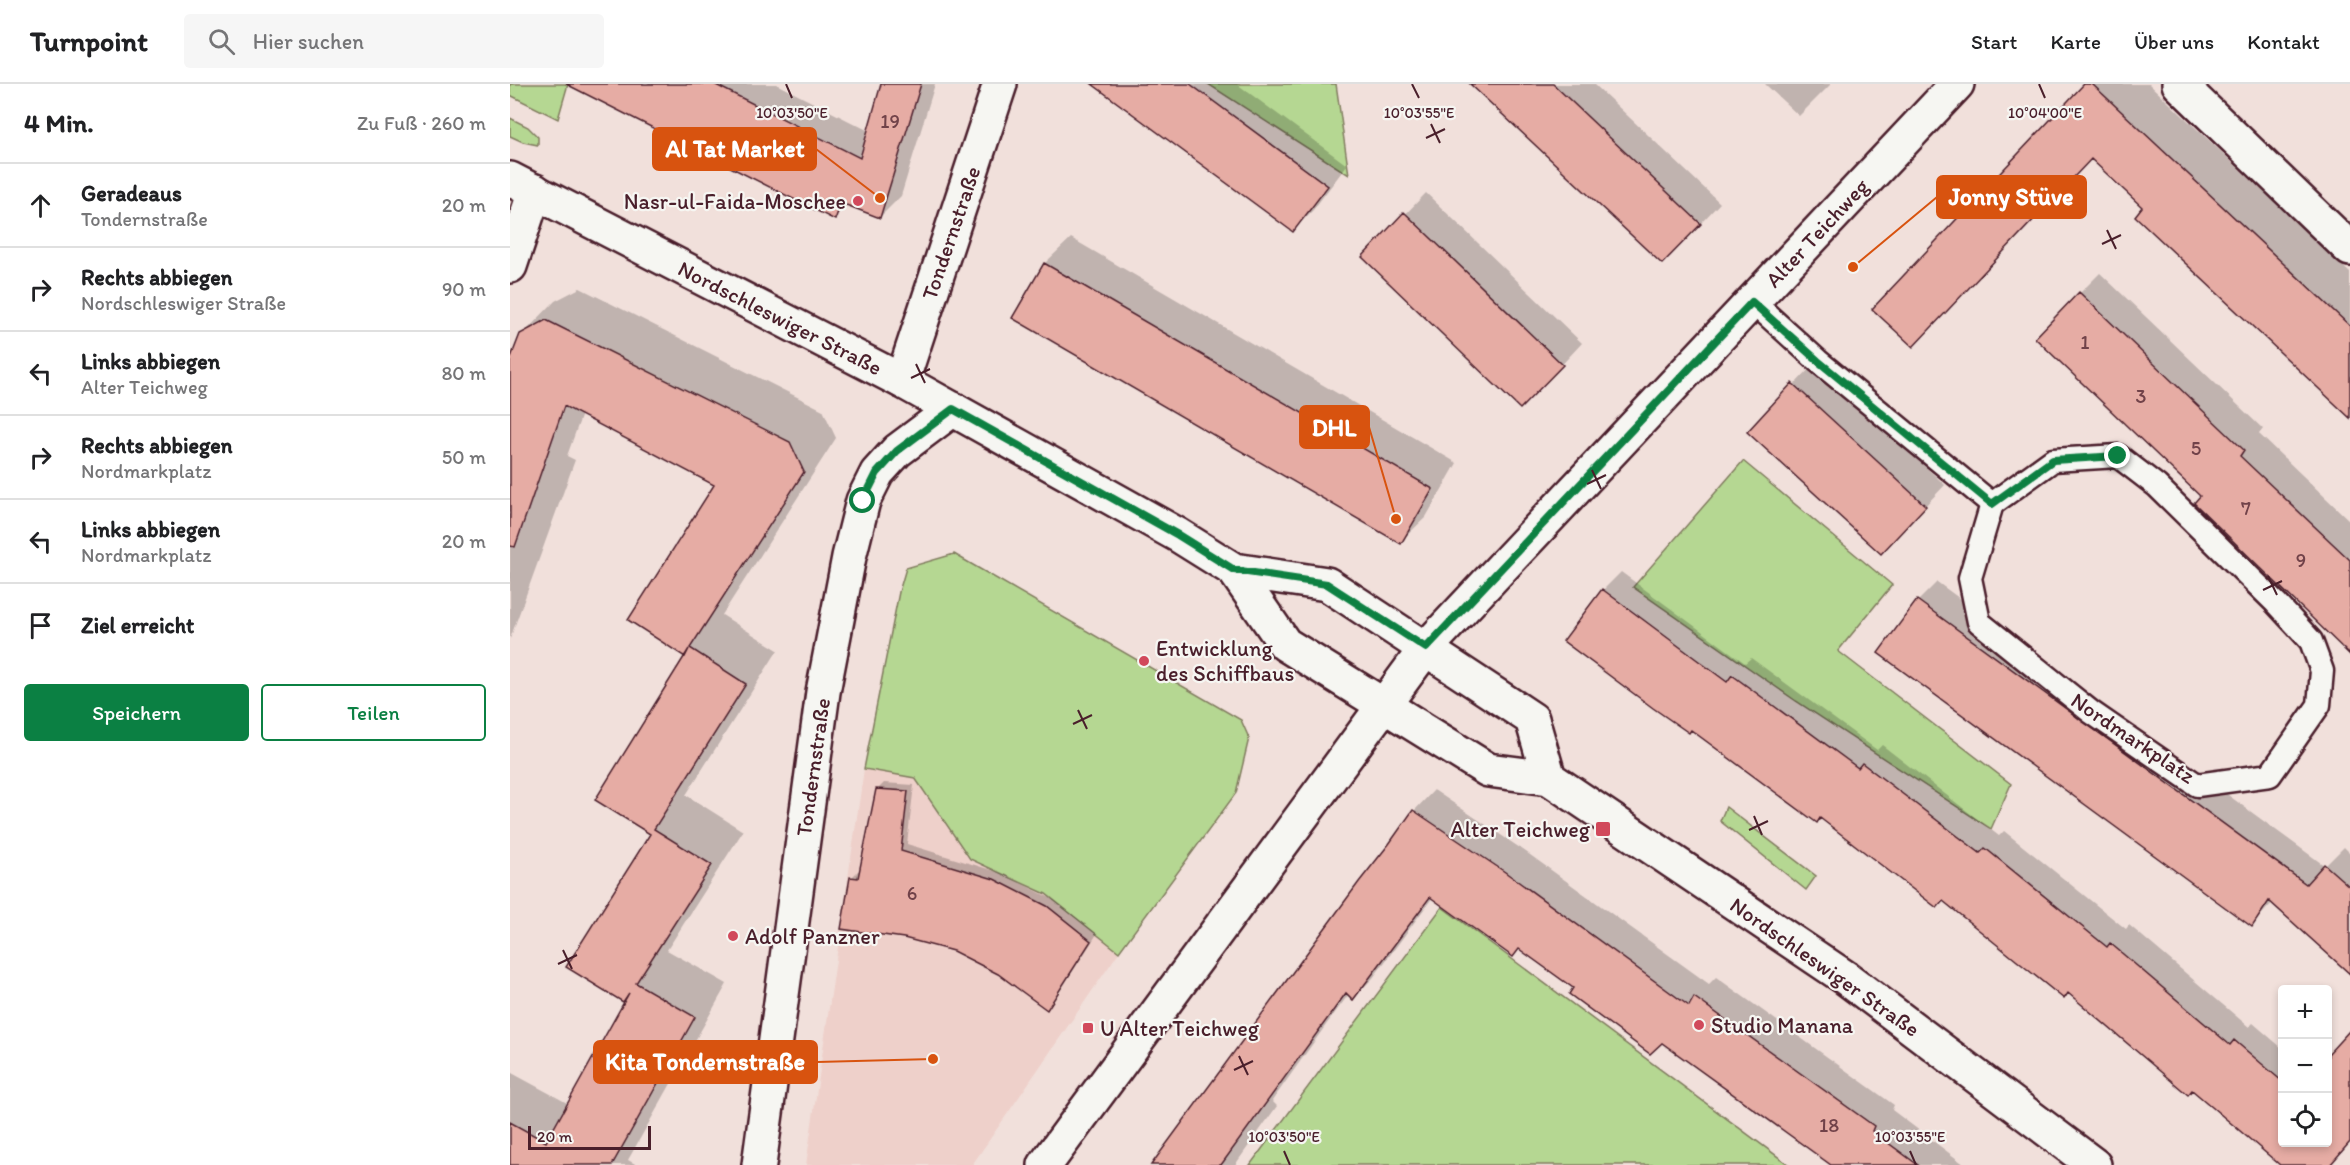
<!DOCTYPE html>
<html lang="de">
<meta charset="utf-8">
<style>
:root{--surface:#fff;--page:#f6f6f6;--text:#202124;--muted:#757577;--line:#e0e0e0;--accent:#0b8043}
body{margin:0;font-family:Itim,sans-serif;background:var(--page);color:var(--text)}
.controls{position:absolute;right:18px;bottom:18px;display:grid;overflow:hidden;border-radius:6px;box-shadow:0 3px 9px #0003}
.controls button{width:54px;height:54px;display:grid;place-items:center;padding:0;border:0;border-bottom:2px solid var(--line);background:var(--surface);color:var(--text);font:30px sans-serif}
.scale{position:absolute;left:18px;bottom:15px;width:123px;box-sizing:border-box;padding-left:6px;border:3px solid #4a1f2b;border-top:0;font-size:16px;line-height:21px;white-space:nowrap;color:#4a1f2b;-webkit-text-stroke:4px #f6f6f2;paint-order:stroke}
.stop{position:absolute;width:18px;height:18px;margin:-14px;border:4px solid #0b8043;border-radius:50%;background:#fff}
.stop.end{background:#0b8043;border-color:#fff;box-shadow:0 2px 6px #0008}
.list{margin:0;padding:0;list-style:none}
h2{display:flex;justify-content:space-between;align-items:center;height:78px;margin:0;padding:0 24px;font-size:26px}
h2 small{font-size:20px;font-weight:400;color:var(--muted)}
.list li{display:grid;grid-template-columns:39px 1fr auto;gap:18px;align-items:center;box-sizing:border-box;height:84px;padding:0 24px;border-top:2px solid var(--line)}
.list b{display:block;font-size:22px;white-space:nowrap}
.list p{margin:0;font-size:20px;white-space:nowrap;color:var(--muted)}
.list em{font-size:20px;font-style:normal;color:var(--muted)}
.actions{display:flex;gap:12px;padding:18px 24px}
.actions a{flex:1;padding:14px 0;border:2px solid var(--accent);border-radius:6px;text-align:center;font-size:21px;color:var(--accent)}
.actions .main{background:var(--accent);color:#fff}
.icon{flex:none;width:33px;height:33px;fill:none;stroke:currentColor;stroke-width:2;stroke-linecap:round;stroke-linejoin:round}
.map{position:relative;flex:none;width:1840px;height:1081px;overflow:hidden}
header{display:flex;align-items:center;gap:36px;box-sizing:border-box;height:84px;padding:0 30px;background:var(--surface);border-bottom:2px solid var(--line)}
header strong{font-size:28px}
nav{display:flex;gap:33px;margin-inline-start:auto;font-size:21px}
.search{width:420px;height:54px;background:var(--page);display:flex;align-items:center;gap:15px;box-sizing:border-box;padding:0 21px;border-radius:6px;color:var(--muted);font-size:22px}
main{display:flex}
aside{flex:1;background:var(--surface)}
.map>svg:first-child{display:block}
.built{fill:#eed0ca}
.green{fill:#b5d792;stroke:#807b5e;stroke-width:1.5}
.shadow{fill:#0003}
.building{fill:#e6aca4;stroke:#4a1f2b;stroke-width:1.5}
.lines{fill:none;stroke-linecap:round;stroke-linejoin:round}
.service-casing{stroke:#4a1f2b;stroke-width:27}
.minor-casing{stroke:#4a1f2b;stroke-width:38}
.tertiary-casing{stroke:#4a1f2b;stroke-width:38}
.primary-casing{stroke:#4a1f2b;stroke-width:38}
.service{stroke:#f6f6f2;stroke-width:22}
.minor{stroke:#f6f6f2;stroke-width:33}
.tertiary{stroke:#f6f6f2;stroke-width:33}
.primary{stroke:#f6f6f2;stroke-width:33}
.route{stroke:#0b8043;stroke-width:8}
.ticks{fill:none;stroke:#4a1f2b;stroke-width:2}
.poi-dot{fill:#d1495b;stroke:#f6f6f2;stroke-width:2}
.labels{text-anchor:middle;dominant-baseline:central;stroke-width:4.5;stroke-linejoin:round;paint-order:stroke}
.number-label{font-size:20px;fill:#714249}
.poi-label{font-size:22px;fill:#4a1f2b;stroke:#f6f6f2;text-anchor:start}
.street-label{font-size:22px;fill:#4a1f2b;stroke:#f6f6f2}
.ticks-label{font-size:15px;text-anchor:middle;fill:#4a1f2b;stroke:#f6f6f2;stroke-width:4.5;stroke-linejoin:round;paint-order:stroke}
.leader{fill:none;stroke:#d8530f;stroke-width:2}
.callout-dot{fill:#d8530f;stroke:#f6f6f2;stroke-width:2}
.callout{fill:#d8530f;stroke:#d8530f;stroke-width:2}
.callout-label{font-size:24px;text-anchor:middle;font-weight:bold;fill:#fff}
</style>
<header>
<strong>Turnpoint</strong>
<div class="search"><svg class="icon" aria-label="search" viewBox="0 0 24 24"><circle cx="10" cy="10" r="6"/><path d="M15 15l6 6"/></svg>Hier suchen</div>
<nav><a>Start</a><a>Karte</a><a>Über uns</a><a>Kontakt</a></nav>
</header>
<main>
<aside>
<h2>4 Min.<small>Zu Fuß · 260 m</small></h2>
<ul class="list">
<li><svg class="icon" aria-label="ahead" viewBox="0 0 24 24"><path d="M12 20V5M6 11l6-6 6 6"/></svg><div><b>Geradeaus</b><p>Tondernstraße</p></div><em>20 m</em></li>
<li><svg class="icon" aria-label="right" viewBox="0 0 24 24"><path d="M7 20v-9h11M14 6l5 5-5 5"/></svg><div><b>Rechts abbiegen</b><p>Nordschleswiger Straße</p></div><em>90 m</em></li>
<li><svg class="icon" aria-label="left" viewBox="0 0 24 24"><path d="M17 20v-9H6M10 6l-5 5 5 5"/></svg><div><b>Links abbiegen</b><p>Alter Teichweg</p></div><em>80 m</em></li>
<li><svg class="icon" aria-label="right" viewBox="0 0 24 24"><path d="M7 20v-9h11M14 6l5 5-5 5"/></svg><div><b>Rechts abbiegen</b><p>Nordmarkplatz</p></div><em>50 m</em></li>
<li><svg class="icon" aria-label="left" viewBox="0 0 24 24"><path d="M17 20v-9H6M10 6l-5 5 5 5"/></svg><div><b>Links abbiegen</b><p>Nordmarkplatz</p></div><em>20 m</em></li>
<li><svg class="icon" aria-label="arrive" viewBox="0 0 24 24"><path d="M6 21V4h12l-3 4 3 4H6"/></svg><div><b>Ziel erreicht</b></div></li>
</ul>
<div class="actions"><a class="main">Speichern</a><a>Teilen</a></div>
</aside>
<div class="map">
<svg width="1840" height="1081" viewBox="0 0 1840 1081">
<rect width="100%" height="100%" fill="#f1e0db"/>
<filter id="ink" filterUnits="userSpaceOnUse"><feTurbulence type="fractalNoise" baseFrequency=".0167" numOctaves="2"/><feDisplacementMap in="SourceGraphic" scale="12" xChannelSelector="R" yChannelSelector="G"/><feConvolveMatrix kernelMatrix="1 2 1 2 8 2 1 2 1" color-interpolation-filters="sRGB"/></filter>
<g filter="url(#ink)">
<path class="built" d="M 354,685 L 404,694 L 460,775 L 536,810 L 609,868 L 462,1081 L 296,1081 Z"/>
<path class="green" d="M 0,0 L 58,0 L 48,35 L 0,11 Z
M 698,0 L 826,0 L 839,91 Z
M 0,34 L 18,43 L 28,53 L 28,61 L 13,58 L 0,52 Z
M 1233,377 L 1382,501 L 1328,567 L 1501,700 L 1481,745 L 1286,617 L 1123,503 Z
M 444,470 L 731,636 L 739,654 L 726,709 L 609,868 L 536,810 L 460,775 L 405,694 L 354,685 L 389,508 L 396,484 Z
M 1216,723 L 1306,792 L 1296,806 L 1210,737 Z
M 932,823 L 1279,1081 L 740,1081 Z"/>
<path class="shadow" d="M 79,0 L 266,0 L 359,47 L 372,0 L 425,0 L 391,112 L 370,133 L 338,120 L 324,134 Z
M 585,0 L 727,0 L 837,81 L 803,126 L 783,146 Z
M 963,0 L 1084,0 L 1210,119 L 1173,158 Z
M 1255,0 L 1321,0 L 1289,32 Z
M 1576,0 L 1639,0 L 1840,189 L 1840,333 L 1634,122 Z
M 916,109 L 1072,259 L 1031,303 L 854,173 Z
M 561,154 L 947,379 L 916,433 L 890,458 L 504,233 L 535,179 Z
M 1590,189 L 1753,345 L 1749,350 L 1840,437 L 1840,570 L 1692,412 L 1570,209 Z
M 70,204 L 313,326 L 326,354 L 212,531 L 268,566 L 176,711 L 233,747 L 157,866 L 217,900 L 118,1076 L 127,1081 L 0,1081 L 0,988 L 59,1020 L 119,910 L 113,916 L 142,750 L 179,566 L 207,401 L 72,330 L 57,372 L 65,376 L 0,555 L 0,281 L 12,251 L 45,217 Z
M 1304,280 L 1435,401 L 1371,468 L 1239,348 Z
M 1111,488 L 1235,579 L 1241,574 L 1367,666 L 1372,661 L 1489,752 L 1494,747 L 1616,845 L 1619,841 L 1739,943 L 1743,939 L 1772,964 L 1772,1058 L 1818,1058 L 1818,973 L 1840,948 L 1840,1059 L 1821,1081 L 1773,1081 L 1093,506 Z
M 1427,498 L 1815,782 L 1834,763 L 1840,769 L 1840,888 L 1763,818 L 1742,841 L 1370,569 L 1408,517 Z
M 374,699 L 404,701 L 397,760 L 491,789 L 544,816 L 587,850 L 543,918 L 537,924 L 489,888 L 341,794 L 348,787 L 351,787 L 367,706 Z
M 924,706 L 1016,768 L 1199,900 L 1206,893 L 1384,1021 L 1382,1026 L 1455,1081 L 1323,1081 L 1152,957 L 1065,904 L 1010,864 L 923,813 L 863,894 L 843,914 L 839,910 L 816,941 L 762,1017 L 767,1022 L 725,1081 L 643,1081 L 904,727 Z"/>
<path class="building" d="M 56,0 L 204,0 L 350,74 L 371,0 L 411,0 L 370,134 L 331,119 L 325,136 Z
M 582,0 L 680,0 L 818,102 L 783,148 Z
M 960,0 L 1043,0 L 1191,140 L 1152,180 Z
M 1574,0 L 1582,0 L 1840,242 L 1840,334 L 1625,132 L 1632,123 L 1581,75 L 1403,263 L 1362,225 Z
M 894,128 L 1053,281 L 1010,325 L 852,173 Z
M 534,179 L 923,405 L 891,460 L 502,234 Z
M 1569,208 L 1734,366 L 1730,372 L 1840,476 L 1840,571 L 1684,419 L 1690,412 L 1525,254 Z
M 36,236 L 280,358 L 294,388 L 180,564 L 236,600 L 144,745 L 202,781 L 126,899 L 185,933 L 102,1081 L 0,1081 L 0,1038 L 36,1058 L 119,909 L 113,918 L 56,883 L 140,750 L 85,716 L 179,565 L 175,573 L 118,536 L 204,401 L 54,322 L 5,463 L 0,462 L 0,276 L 10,250 Z
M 1282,299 L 1416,422 L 1371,470 L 1237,348 Z
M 1092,505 L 1217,598 L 1222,591 L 1348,684 L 1352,679 L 1470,769 L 1475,764 L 1597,863 L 1600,859 L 1720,961 L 1724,956 L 1773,998 L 1773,1059 L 1818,1059 L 1818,970 L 1840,946 L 1840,1058 L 1820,1081 L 1770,1081 L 1682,1006 L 1678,1011 L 1558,909 L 1554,915 L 1433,817 L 1427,824 L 1310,734 L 1307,739 L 1181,646 L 1179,649 L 1143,624 L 1053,557 Z
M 1407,516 L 1796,800 L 1814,780 L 1840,803 L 1840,890 L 1759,817 L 1742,843 L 1368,569 Z
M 366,705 L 398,707 L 391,767 L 484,795 L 537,822 L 581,857 L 537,926 L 488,890 L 443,867 L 394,854 L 331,845 L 340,793 L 348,794 Z
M 903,726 L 995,788 L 1179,922 L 1184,913 L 1364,1042 L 1362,1047 L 1408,1081 L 1321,1081 L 1152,959 L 1140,970 L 1059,910 L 1063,904 L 1009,865 L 1003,873 L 920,813 L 843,916 L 836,909 L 711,1081 L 641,1081 L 849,798 L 879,760 Z"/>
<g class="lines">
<defs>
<path id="service" d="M 1242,217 L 1308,277 L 1482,420 L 1460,494 L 1469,538 L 1581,628 L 1687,701 L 1760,691 L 1809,621 L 1812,587 L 1801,557 L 1766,519 L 1647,402 L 1608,372 L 1543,376 L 1482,420"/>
<path id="minor" d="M 1669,0 L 1840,165
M 0,182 L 25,107
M 392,297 L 490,0
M 249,1081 L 313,608 L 339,473 L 353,417 L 367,389 L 387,367 L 443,325"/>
<path id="tertiary" d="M 535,1081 L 916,564 L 1447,0"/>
<path id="primary" d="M 0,95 L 392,297 L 668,451 L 724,486 L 817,500 L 1022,635 L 1039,694
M 724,486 L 775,560 L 978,686 L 1039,694 L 1336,894 L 1584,1081"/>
</defs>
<use href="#service" class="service-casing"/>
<use href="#minor" class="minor-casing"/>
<use href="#tertiary" class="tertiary-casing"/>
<use href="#primary" class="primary-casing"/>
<use href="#service" class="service"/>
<use href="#minor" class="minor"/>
<use href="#tertiary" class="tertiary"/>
<use href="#primary" class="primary"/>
</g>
</g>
<g class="lines" filter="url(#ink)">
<path class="route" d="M 353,417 L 367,389 L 387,367 L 443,325 L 668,451 L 724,486 L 817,500 L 916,564 L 1242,218 L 1308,277 L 1482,420 L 1543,376 L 1608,372"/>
</g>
<path class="ticks" d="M 276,0 L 282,14M 902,0 L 909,14M 1529,0 L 1535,14M 921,40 L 930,59M 916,54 L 935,45M 1597,146 L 1606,165M 1592,160 L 1611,151M 406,280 L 415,299M 401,294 L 420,285M 1082,386 L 1091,405M 1077,400 L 1096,391M 1758,492 L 1767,511M 1753,506 L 1772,497M 568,626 L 577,645M 563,640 L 582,631M 1244,732 L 1252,751M 1239,746 L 1258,737M 53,866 L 62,885M 48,880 L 67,871M 729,972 L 738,991M 724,986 L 743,977M 774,1067 L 780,1081M 1400,1067 L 1406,1081"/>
<g class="poi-dot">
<circle cx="348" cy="117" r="6"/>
<circle cx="634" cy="577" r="6"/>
<rect x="1085" y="737" width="16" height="16" rx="3"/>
<circle cx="223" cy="852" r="6"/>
<circle cx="1189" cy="941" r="6"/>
<rect x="572" y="938" width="12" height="12" rx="3"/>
</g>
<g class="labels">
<g class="number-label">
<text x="380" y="37">19</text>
<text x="1575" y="258">1</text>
<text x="1631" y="312">3</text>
<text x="1686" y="364">5</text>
<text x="1736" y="424">7</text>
<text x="1791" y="476">9</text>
<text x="402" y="809">6</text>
<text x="1319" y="1041">18</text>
</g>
<g class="poi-label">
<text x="336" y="117" text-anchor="end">Nasr-ul-Faida-Moschee</text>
<text x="646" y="564">Entwicklung<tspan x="646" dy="25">des Schiffbaus</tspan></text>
<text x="1080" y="745" text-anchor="end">Alter Teichweg</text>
<text x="235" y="852">Adolf Panzner</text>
<text x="1201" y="941">Studio Manana</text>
<text x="590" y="944">U Alter Teichweg</text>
</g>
<g class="street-label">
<text transform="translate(441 149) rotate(-71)">Tondernstraße</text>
<text transform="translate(1307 149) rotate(-47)">Alter Teichweg</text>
<text transform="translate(270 234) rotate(27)">Nordschleswiger Straße</text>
<text transform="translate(1623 654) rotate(34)">Nordmarkplatz</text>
<text transform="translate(303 683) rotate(-82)">Tondernstraße</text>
<text transform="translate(1315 883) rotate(35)">Nordschleswiger Straße</text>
</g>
</g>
<g class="ticks-label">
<text x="1535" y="34">10°04'00"E</text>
<text x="282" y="34">10°03'50"E</text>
<text x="909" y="34">10°03'55"E</text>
<text x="774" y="1058">10°03'50"E</text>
<text x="1400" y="1058">10°03'55"E</text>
</g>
<path class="leader" d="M370 114L306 65M1343 183L1427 113M886 435L859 343M423 975L307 978"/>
<g class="callout-dot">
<circle cx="370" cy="114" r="6"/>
<circle cx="1343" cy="183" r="6"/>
<circle cx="886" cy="435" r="6"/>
<circle cx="423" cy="975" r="6"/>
</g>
<g class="callout">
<rect x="143" y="44" width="163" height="42" rx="6"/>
<rect x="1427" y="92" width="149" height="42" rx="6"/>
<rect x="790" y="322" width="69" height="42" rx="6"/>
<rect x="84" y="957" width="223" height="42" rx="6"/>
</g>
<g class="callout-label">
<text x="225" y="73">Al Tat Market</text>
<text x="1501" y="121">Jonny Stüve</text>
<text x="824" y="352">DHL</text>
<text x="195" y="986">Kita Tondernstraße</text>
</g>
</svg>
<div class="controls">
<button>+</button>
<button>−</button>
<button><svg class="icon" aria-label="locate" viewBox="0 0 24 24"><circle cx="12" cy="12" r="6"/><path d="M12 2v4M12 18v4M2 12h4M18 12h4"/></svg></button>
</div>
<div class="scale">20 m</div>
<div class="stop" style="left:353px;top:417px"></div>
<div class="stop end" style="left:1608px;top:372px"></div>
</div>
</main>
